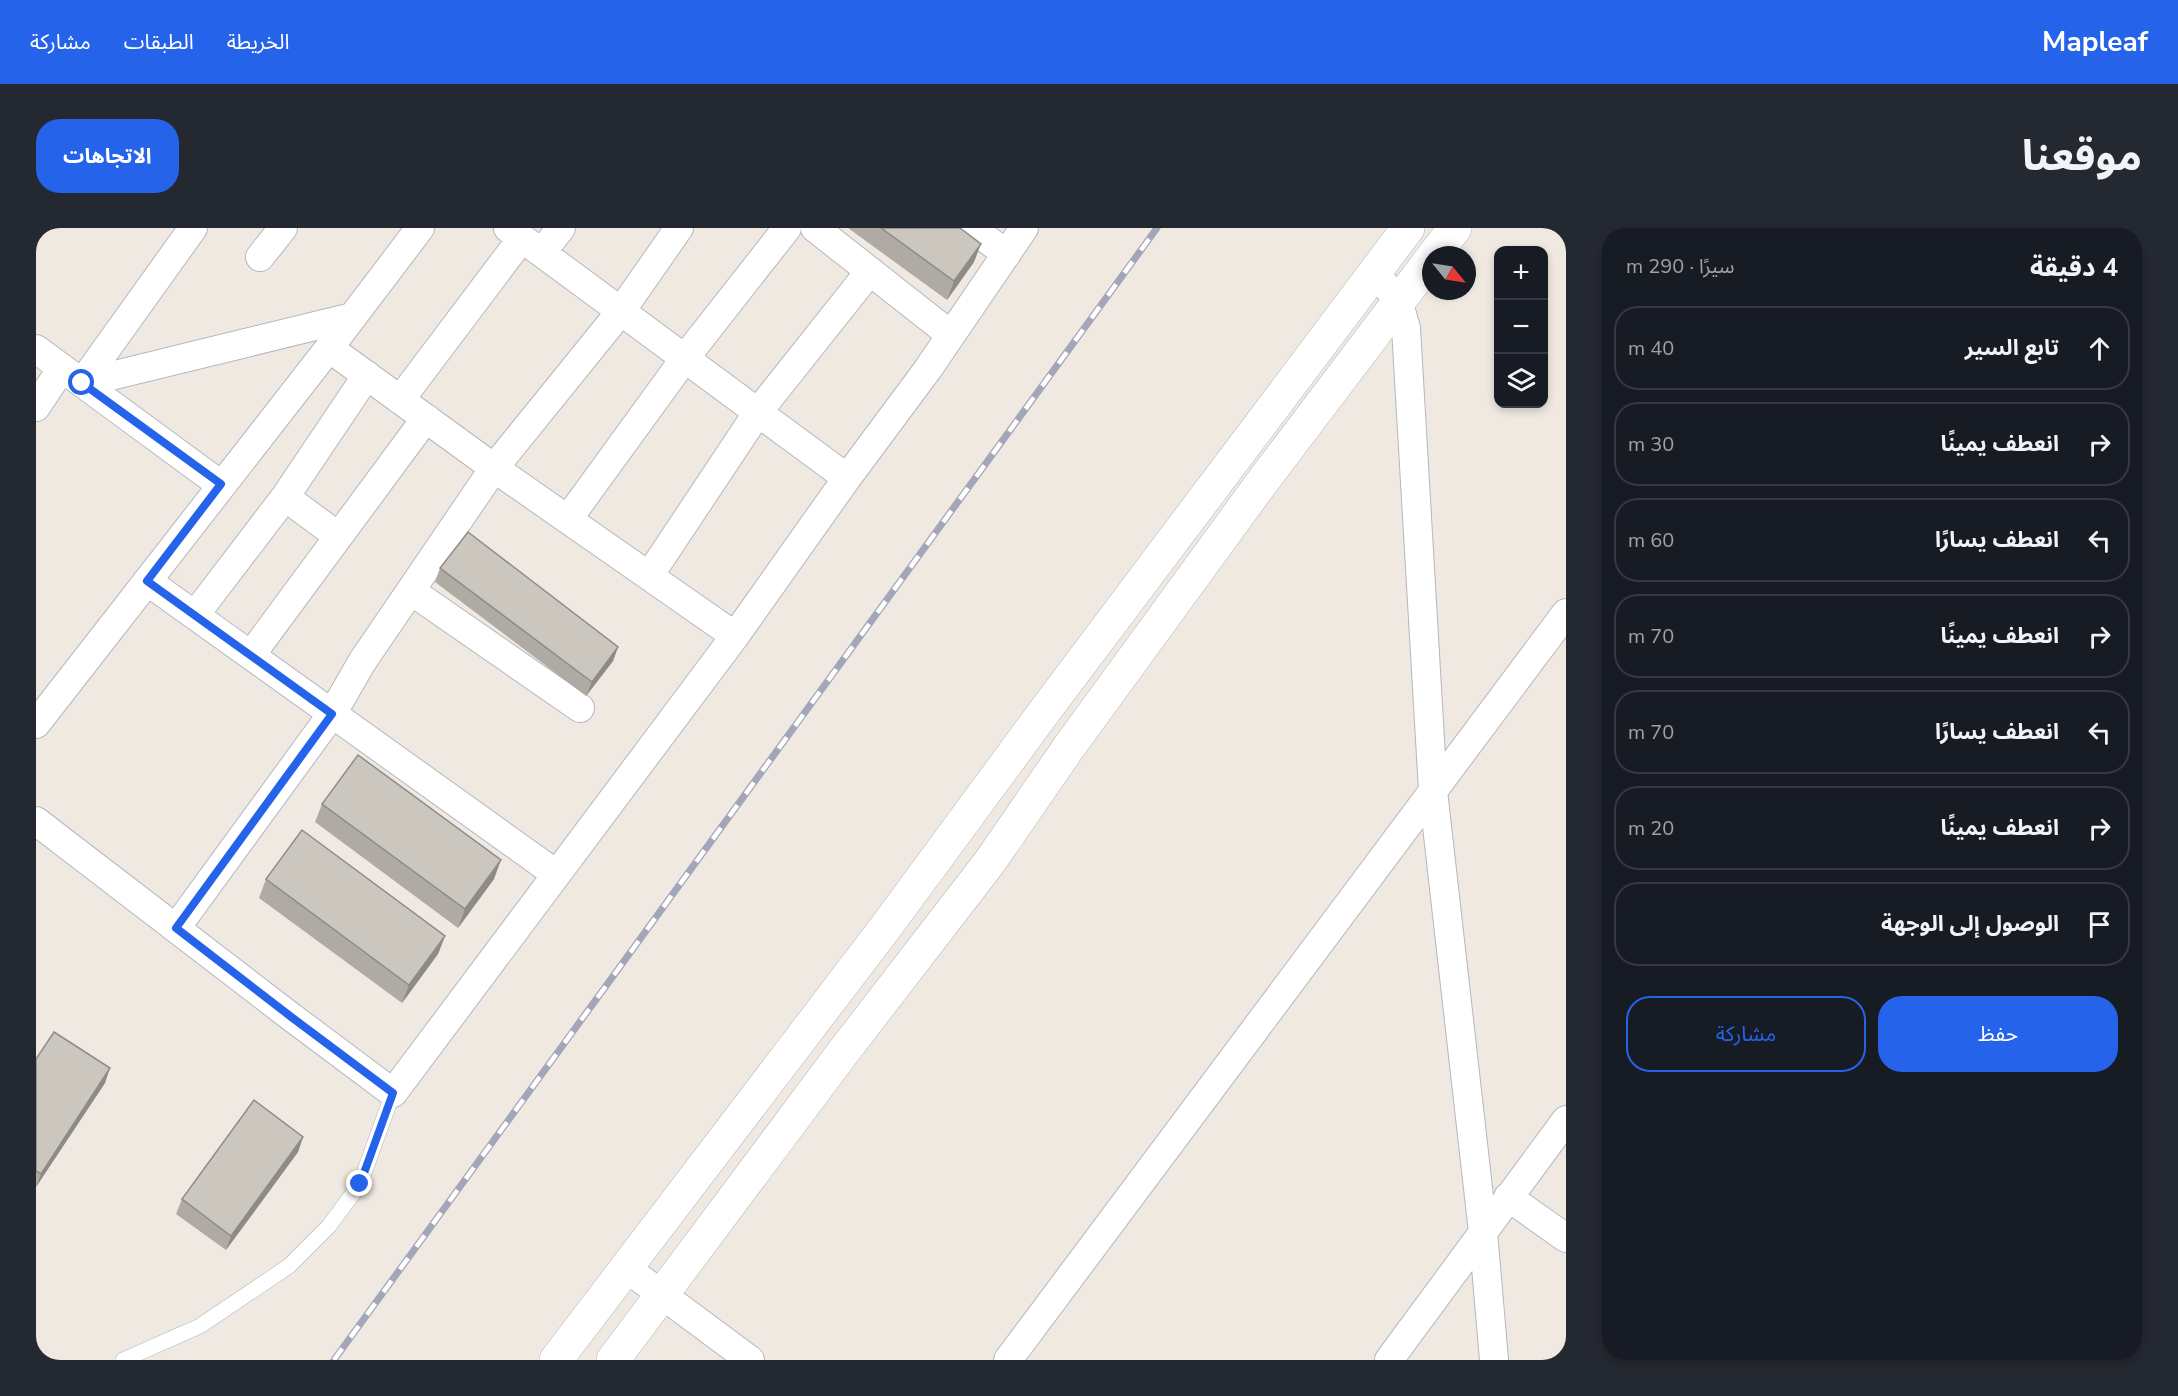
<!DOCTYPE html>
<html lang="ar">
<meta charset="utf-8">
<style>
:root{--surface:#171b24;--page:#242831;--text:#f1f3f6;--muted:#9ea1a6;--line:#363941;--accent:#2563eb}
body{margin:0;font-family:"Nunito Sans","Noto Sans Arabic",sans-serif;background:var(--page);color:var(--text);direction:rtl}
.controls{position:absolute;right:18px;top:18px;display:grid;overflow:hidden;border-radius:12px;box-shadow:0 3px 9px #0003}
.controls button{width:54px;height:54px;display:grid;place-items:center;padding:0;border:0;border-bottom:2px solid var(--line);background:var(--surface);color:var(--text);font:30px sans-serif}
.compass{position:absolute;left:1386px;top:18px;width:54px;height:54px;border-radius:50%;background:var(--surface);box-shadow:0 3px 9px #0003;rotate:120deg}
.stop{position:absolute;width:18px;height:18px;margin:-14px;border:4px solid #2563eb;border-radius:50%;background:#fff}
.stop.end{background:#2563eb;border-color:#fff;box-shadow:0 2px 6px #0008}
.list{margin:0;padding:0;list-style:none}
h2{display:flex;justify-content:space-between;align-items:center;height:78px;margin:0;padding:0 24px;font-size:26px}
h2 small{font-size:20px;font-weight:400;color:var(--muted)}
.list li{display:grid;grid-template-columns:39px 1fr auto;gap:18px;align-items:center;box-sizing:border-box;height:84px;margin:0 12px 12px;padding:0 12px;border:2px solid var(--line);border-radius:24px}
.list b{display:block;font-size:22px;white-space:nowrap}
.list em{font-size:20px;font-style:normal;color:var(--muted)}
.actions{display:flex;gap:12px;padding:18px 24px}
.actions a{flex:1;padding:14px 0;border:2px solid var(--accent);border-radius:24px;text-align:center;font-size:21px;color:var(--accent)}
.actions .main{background:var(--accent);color:#fff}
.icon{flex:none;width:33px;height:33px;fill:none;stroke:currentColor;stroke-width:2;stroke-linecap:round;stroke-linejoin:round}
.map{position:relative;flex:none;width:1530px;height:1132px;overflow:hidden;direction:ltr;border-radius:24px}
header{display:flex;align-items:center;gap:36px;box-sizing:border-box;height:84px;padding:0 30px;background:var(--accent);color:#fff}
header strong{font-size:28px}
nav{display:flex;gap:33px;margin-inline-start:auto;font-size:21px}
.intro{display:flex;align-items:center;justify-content:space-between;box-sizing:border-box;height:144px;padding:0 36px}
h1{margin:0;font-size:42px}
.button{padding:15px 27px;border-radius:24px;background:var(--accent);color:#fff;font-size:21px;font-weight:700}
main{display:flex;gap:36px;padding:0 36px}
aside{flex:1;background:var(--surface);border-radius:24px;box-shadow:0 3px 9px #0003}
.map>svg:first-child{display:block}
.lines{fill:none;stroke-linecap:round;stroke-linejoin:round}
.service-casing{stroke:#b4b7c1;stroke-width:16}
.minor-casing{stroke:#b4b7c1;stroke-width:30}
.secondary-casing{stroke:#b4b7c1;stroke-width:34}
.service{stroke:#fff;stroke-width:15}
.minor{stroke:#fff;stroke-width:28}
.secondary{stroke:#fff;stroke-width:33}
.rail-casing{stroke:#a3a6b8;stroke-width:7}
.rail{stroke:#fff;stroke-width:4.5;stroke-dasharray:14;stroke-linecap:butt}
.wall{fill:#afaba4}
.shaded-wall{fill:#8e8b86}
.building{fill:#cbc7bf;stroke:#8e8b86;stroke-width:1.5}
.route{stroke:#2563eb;stroke-width:8}
</style>
<header>
<strong>Mapleaf</strong>
<nav><a>الخريطة</a><a>الطبقات</a><a>مشاركة</a></nav>
</header>
<div class="intro"><h1>موقعنا</h1><a class="button">الاتجاهات</a></div>
<main>
<aside>
<h2>4 دقيقة<small>سيرًا · 290 m</small></h2>
<ul class="list">
<li><svg class="icon" aria-label="ahead" viewBox="0 0 24 24"><path d="M12 20V5M6 11l6-6 6 6"/></svg><div><b>تابع السير</b></div><em>40 m</em></li>
<li><svg class="icon" aria-label="right" viewBox="0 0 24 24"><path d="M7 20v-9h11M14 6l5 5-5 5"/></svg><div><b>انعطف يمينًا</b></div><em>30 m</em></li>
<li><svg class="icon" aria-label="left" viewBox="0 0 24 24"><path d="M17 20v-9H6M10 6l-5 5 5 5"/></svg><div><b>انعطف يسارًا</b></div><em>60 m</em></li>
<li><svg class="icon" aria-label="right" viewBox="0 0 24 24"><path d="M7 20v-9h11M14 6l5 5-5 5"/></svg><div><b>انعطف يمينًا</b></div><em>70 m</em></li>
<li><svg class="icon" aria-label="left" viewBox="0 0 24 24"><path d="M17 20v-9H6M10 6l-5 5 5 5"/></svg><div><b>انعطف يسارًا</b></div><em>70 m</em></li>
<li><svg class="icon" aria-label="right" viewBox="0 0 24 24"><path d="M7 20v-9h11M14 6l5 5-5 5"/></svg><div><b>انعطف يمينًا</b></div><em>20 m</em></li>
<li><svg class="icon" aria-label="arrive" viewBox="0 0 24 24"><path d="M6 21V4h12l-3 4 3 4H6"/></svg><div><b>الوصول إلى الوجهة</b></div></li>
</ul>
<div class="actions"><a class="main">حفظ</a><a>مشاركة</a></div>
</aside>
<div class="map">
<svg width="1530" height="1132" viewBox="0 0 1530 1132">
<rect width="100%" height="100%" fill="#efe9e1"/>
<g class="lines">
<defs>
<path id="service" d="M 87,1132 L 164,1098 L 253,1038 L 293,998 L 324,956 L 357,865"/>
<path id="minor" d="M 472,0 L 811,250
M 779,0 L 915,107
M 935,0 L 971,26
M 506,24 L 525,0
M 224,29 L 247,0
M 1338,44 L 1362,72 L 1370,100 L 1397,563 L 1447,1004 L 1458,1132
M 293,120 L 458,240 L 699,408
M 0,121 L 185,257
M 46,155 L 316,89
M 46,155 L 157,0
M 364,172 L 486,10
M 0,179 L 26,140
M 532,291 L 649,130 L 751,0
M 302,308 L 249,269 L 331,147
M 613,348 L 722,184 L 834,43
M 111,353 L 520,646
M 375,363 L 544,480
M 165,379 L 249,269
M 215,427 L 390,190
M 0,496 L 293,120 L 384,0
M 0,593 L 254,788 L 357,865 L 699,408 L 811,250 L 892,141 L 988,0
M 140,700 L 296,486 L 326,434 L 458,240 L 585,83 L 643,0
M 1472,969 L 1530,1010
M 590,1040 L 714,1132
M 972,1132 L 1530,385
M 1353,1132 L 1530,892"/>
<path id="secondary" d="M 1398,27 L 1419,0
M 520,1132 L 849,700 L 1011,480 L 1372,0
M 577,1132 L 808,823 L 953,635 L 1033,519 L 1224,257 L 1395,31"/>
</defs>
<use href="#service" class="service-casing"/>
<use href="#minor" class="minor-casing"/>
<use href="#secondary" class="secondary-casing"/>
<use href="#service" class="service"/>
<use href="#minor" class="minor"/>
<use href="#secondary" class="secondary"/>
<defs>
<path id="rail" d="M 298,1132 L 1121,0"/>
</defs>
<use href="#rail" class="rail-casing"/>
<use href="#rail" class="rail"/>
</g>
<path class="wall" d="M 812,0 L 924,0 L 938,34 L 911,72 Z
M 404,340 L 582,419 L 577,433 L 550,468 L 399,354 Z
M 286,576 L 458,651 L 422,700 L 279,594 Z
M 230,651 L 409,708 L 402,726 L 366,775 L 223,670 Z
M 0,831 L 69,855 L 0,959 Z
M 267,909 L 262,924 L 190,1022 L 140,986 L 146,971 Z"/>
<path class="shaded-wall" d="M 945,16 L 938,34 L 911,72 L 918,53 Z
M 582,419 L 577,433 L 550,468 L 556,454 Z
M 465,632 L 458,651 L 422,700 L 429,681 Z
M 409,708 L 402,726 L 366,775 L 373,757 Z
M 74,840 L 69,855 L 0,959 L 5,946 Z
M 267,909 L 262,924 L 190,1022 L 195,1008 Z"/>
<path class="building" d="M 845,0 L 924,0 L 945,16 L 918,53 Z
M 432,304 L 582,419 L 556,454 L 404,340 Z
M 322,527 L 465,632 L 429,681 L 286,576 Z
M 266,602 L 409,708 L 373,757 L 230,651 Z
M 18,804 L 74,840 L 5,946 L 0,943 L 0,831 Z
M 218,872 L 267,909 L 195,1008 L 146,971 Z"/>
<g class="lines">
<path class="route" d="M 46,155 L 185,256 L 111,353 L 296,486 L 140,700 L 254,788 L 357,865 L 324,956"/>
</g>
</svg>
<div class="controls">
<button>+</button>
<button>−</button>
<button><svg class="icon" aria-label="layers" viewBox="0 0 24 24"><path d="M12 4l9 5-9 5-9-5zM3 14l9 5 9-5"/></svg></button>
</div>
<svg class="compass" viewBox="-18 -18 36 36"><path d="M0-13l5 13h-10z" fill="#e53935"/><path d="M0 13l5-13h-10z" fill="#9ea1a6"/></svg>
<div class="stop" style="left:46px;top:155px"></div>
<div class="stop end" style="left:324px;top:956px"></div>
</div>
</main>
